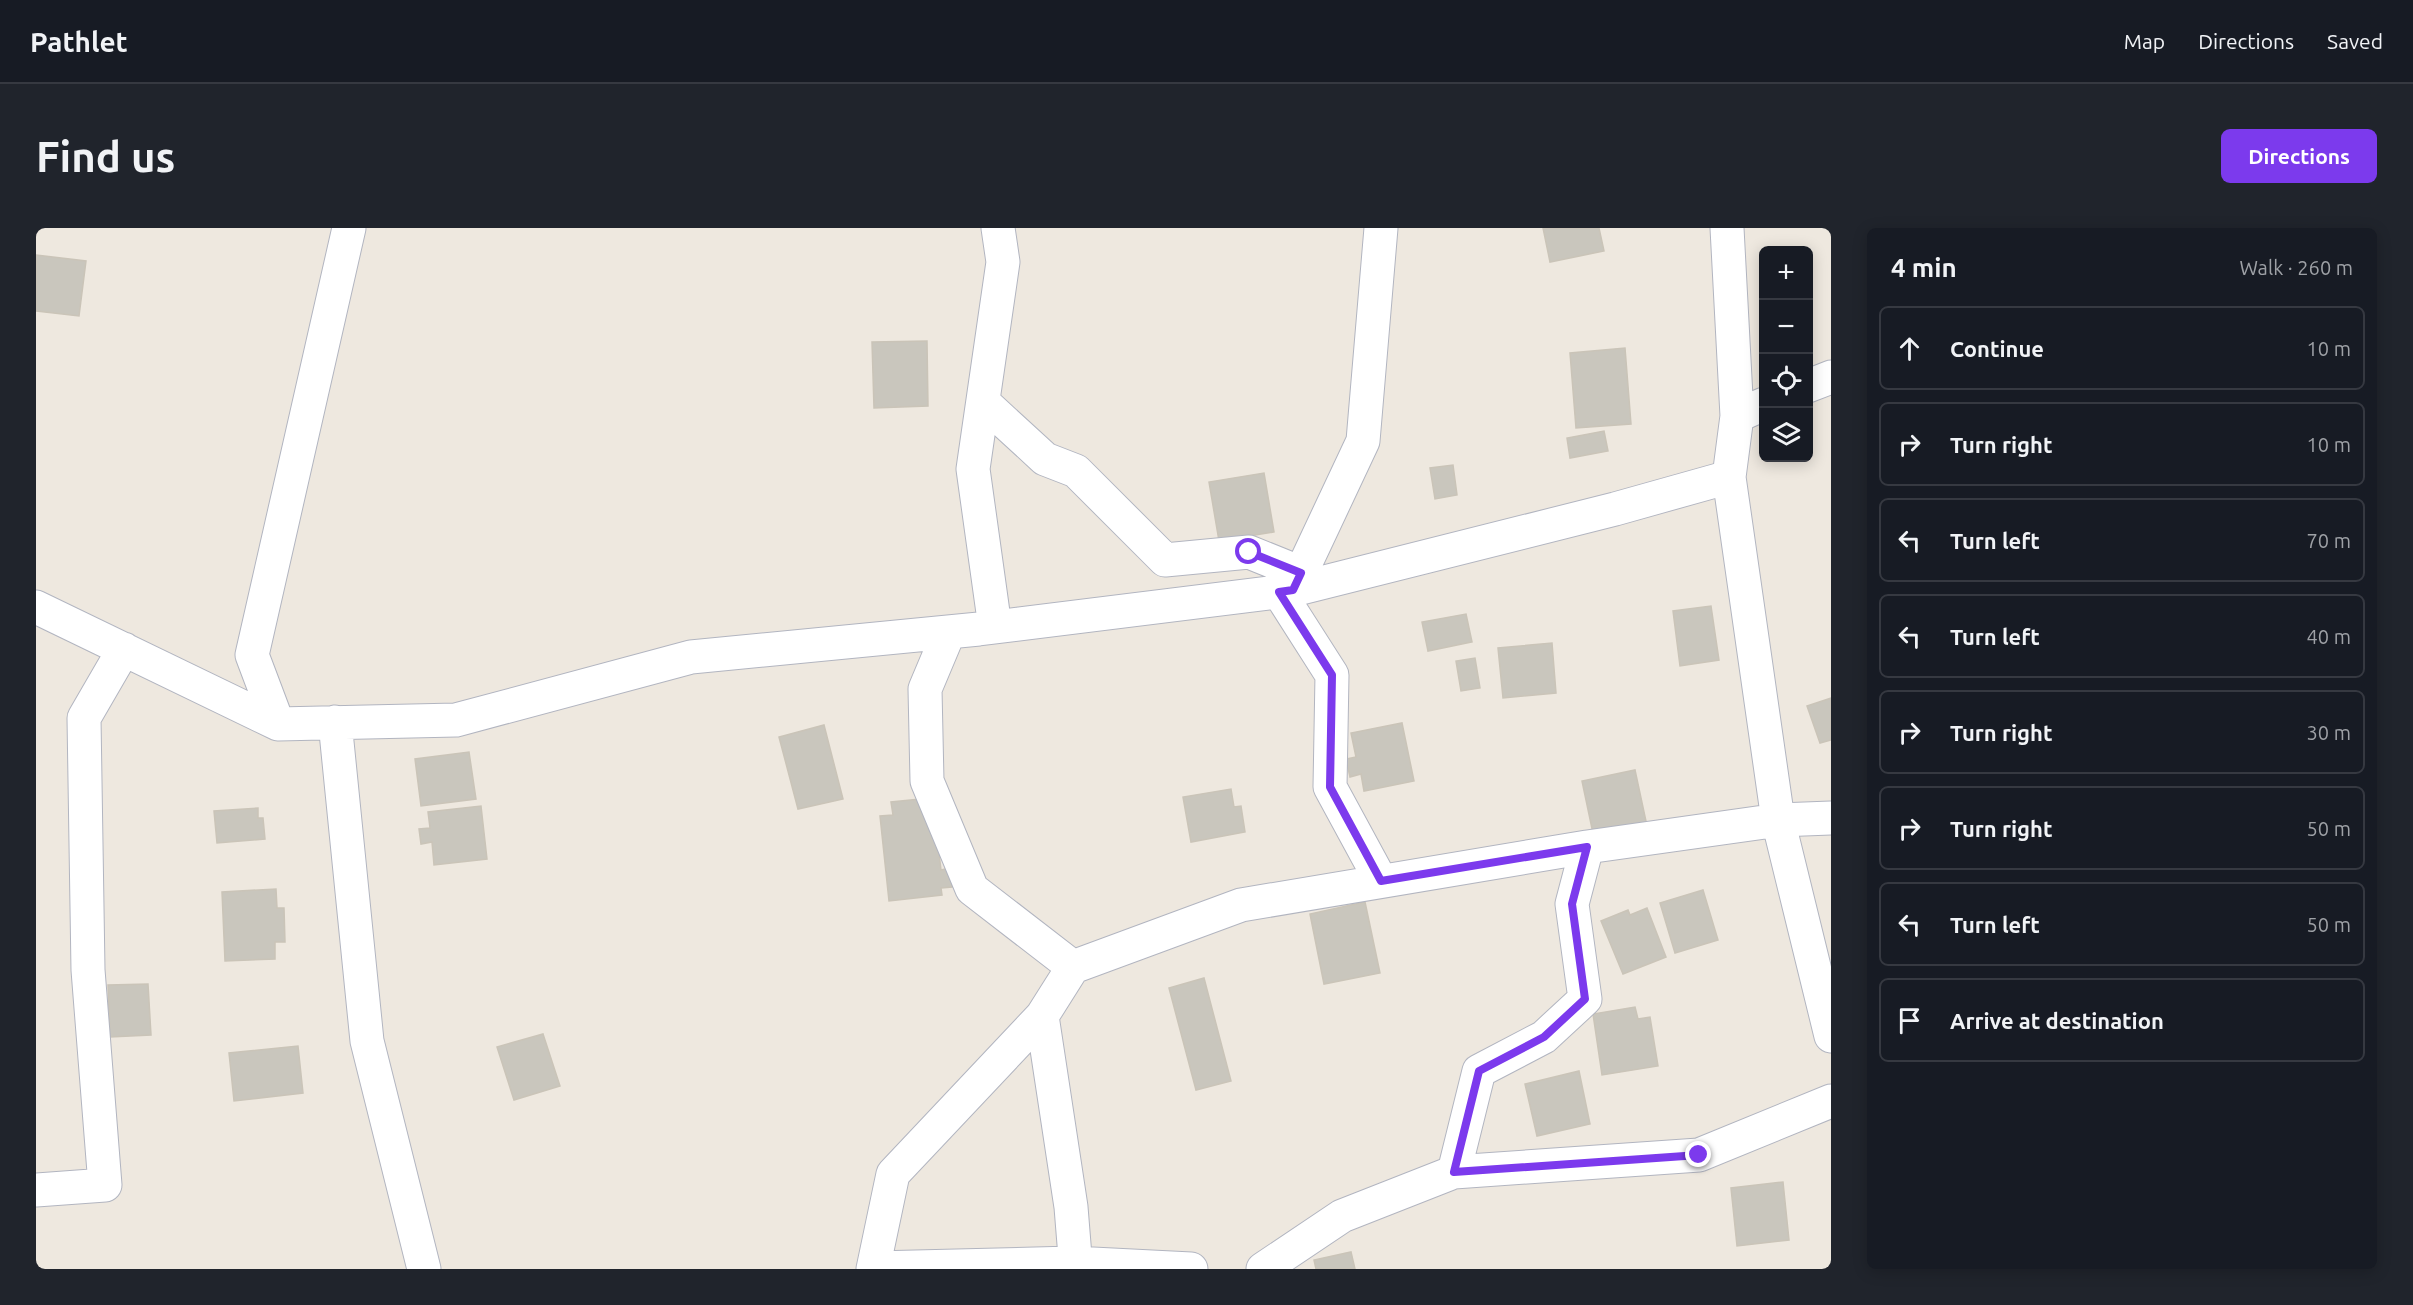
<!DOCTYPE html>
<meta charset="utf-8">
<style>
:root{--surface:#171b24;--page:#20242c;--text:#f1f3f6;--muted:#9ea1a6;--line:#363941;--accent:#7c3aed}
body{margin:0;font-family:Ubuntu,sans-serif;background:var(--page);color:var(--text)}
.controls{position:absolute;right:18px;top:18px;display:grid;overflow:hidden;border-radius:9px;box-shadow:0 3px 15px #0003}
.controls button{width:54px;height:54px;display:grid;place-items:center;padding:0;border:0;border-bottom:2px solid var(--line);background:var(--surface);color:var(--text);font:30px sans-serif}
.stop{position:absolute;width:18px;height:18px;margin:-14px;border:4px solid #7c3aed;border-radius:50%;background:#fff}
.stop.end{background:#7c3aed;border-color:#fff;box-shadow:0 2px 6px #0008}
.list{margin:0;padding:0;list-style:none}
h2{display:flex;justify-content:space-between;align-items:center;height:78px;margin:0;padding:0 24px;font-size:26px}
h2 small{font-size:20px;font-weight:400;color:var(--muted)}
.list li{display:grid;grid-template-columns:39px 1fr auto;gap:18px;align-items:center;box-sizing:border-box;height:84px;margin:0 12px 12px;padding:0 12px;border:2px solid var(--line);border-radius:9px}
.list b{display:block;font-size:22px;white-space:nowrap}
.list em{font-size:20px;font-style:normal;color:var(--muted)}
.icon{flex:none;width:33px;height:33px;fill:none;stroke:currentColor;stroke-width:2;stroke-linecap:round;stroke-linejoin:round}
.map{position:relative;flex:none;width:1795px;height:1041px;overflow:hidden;border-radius:9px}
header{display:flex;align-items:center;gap:36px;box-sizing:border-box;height:84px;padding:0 30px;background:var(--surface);border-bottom:2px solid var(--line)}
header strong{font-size:28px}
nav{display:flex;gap:33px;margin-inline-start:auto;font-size:21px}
.intro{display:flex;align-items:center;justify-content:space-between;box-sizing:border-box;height:144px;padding:0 36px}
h1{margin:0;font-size:42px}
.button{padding:15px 27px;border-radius:9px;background:var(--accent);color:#fff;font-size:21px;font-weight:700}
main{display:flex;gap:36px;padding:0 36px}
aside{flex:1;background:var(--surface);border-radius:9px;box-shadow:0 3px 15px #0003}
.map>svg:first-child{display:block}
.building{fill:#c9c6bd;stroke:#cac4b8;stroke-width:1.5}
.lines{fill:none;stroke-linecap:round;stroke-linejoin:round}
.street-casing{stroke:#b2b5c0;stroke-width:35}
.street{stroke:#fff;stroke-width:33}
.route{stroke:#7c3aed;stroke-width:8}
</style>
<header>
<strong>Pathlet</strong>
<nav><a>Map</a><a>Directions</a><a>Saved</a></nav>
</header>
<div class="intro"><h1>Find us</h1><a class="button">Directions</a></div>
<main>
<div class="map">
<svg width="1795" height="1041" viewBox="0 0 1795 1041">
<rect width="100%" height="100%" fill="#eee8df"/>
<path class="building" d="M 1507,0 L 1563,0 L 1568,23 L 1514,34 Z
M 0,27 L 50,33 L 43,88 L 0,83 Z
M 891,113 L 892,178 L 838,180 L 836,114 Z
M 1589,120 L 1595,196 L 1540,200 L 1534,125 Z
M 1568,203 L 1572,223 L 1534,230 L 1531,210 Z
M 1417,237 L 1421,267 L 1399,271 L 1394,240 Z
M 1228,245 L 1238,304 L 1183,313 L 1173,254 Z
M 1675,378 L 1683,432 L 1644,438 L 1637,383 Z
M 1430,386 L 1436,414 L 1392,423 L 1386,394 Z
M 1516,415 L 1520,465 L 1467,470 L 1462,420 Z
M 1439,430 L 1444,460 L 1425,463 L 1420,433 Z
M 1795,470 L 1795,512 L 1784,515 L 1771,478 Z
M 1366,495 L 1378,553 L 1328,563 L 1325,546 L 1314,549 L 1310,531 L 1320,529 L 1315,505 Z
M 788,497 L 807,571 L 762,581 L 743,509 Z
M 433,524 L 440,571 L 385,578 L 379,531 Z
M 1599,542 L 1611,598 L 1558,610 L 1546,553 Z
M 1195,561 L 1198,579 L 1205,578 L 1209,604 L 1155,614 L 1147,569 Z
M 884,571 L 885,584 L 898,582 L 905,642 L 914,640 L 916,659 L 905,660 L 906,667 L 853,673 L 844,588 L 857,587 L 855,574 Z
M 445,578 L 451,631 L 398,637 L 396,614 L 385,616 L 383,601 L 394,600 L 392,584 Z
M 222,580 L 222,590 L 227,590 L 229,611 L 181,615 L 178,583 Z
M 240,661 L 241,680 L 248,680 L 249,714 L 239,714 L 239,731 L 189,733 L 186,664 Z
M 1667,662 L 1682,712 L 1639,725 L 1624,675 Z
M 1329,674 L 1344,745 L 1288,756 L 1274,686 Z
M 1611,680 L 1630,729 L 1587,746 L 1565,693 L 1592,682 L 1594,687 Z
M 1168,750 L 1195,853 L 1160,862 L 1133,760 Z
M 112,756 L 115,807 L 74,809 L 72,757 Z
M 1599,779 L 1602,791 L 1614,789 L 1622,838 L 1566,847 L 1557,786 Z
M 507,806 L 524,858 L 478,872 L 461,819 Z
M 262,818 L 267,865 L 198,873 L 193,825 Z
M 1543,843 L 1554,896 L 1501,908 L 1489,856 Z
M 1747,954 L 1753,1012 L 1701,1018 L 1695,960 Z
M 1315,1024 L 1319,1041 L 1280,1041 L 1278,1032 Z"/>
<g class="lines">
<defs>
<path id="street" d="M 1345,0 L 1327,213 L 1257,362 L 1579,281 L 1693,249
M 1691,0 L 1701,188
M 1772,158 L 1795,149
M 947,174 L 1009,231 L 1040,243 L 1129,332 L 1213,324 L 1265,345
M 1728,176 L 1701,188 L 1693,249 L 1742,592 L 1795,808
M 1243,364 L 1296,447 L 1294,559 L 1345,653
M 0,379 L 242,496 L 420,492 L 655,429 L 943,401 L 1257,362
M 959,399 L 937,241 L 967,34 L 962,0
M 913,404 L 889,461 L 891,553 L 936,661 L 1037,739
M 299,494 L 331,813 L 388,1041
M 242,496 L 216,427 L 313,0
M 1418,944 L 1443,843 L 1508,809 L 1549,771 L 1536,676 L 1551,619
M 0,962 L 69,957 L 52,742 L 48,490 L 88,421
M 838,1040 L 1037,1035 L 1155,1041
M 837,1041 L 857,946 L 1006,788
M 1040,1041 L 1035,979 L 1006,788 L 1037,739 L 1205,677 L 1551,619 L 1742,592 L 1795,590
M 1227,1041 L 1306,988 L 1418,944 L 1663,927 L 1795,873"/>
</defs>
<use href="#street" class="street-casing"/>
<use href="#street" class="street"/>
</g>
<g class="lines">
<path class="route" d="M 1213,324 L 1265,345 L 1257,362 L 1243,364 L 1296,447 L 1294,559 L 1345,653 L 1551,619 L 1536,676 L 1549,771 L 1508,809 L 1443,843 L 1418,944 L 1663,927"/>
</g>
</svg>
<div class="controls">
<button>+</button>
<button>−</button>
<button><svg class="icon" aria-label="locate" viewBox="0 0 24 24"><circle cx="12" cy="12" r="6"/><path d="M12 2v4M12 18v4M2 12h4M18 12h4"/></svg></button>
<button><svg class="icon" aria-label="layers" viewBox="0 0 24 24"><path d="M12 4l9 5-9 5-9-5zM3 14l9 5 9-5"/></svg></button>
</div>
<div class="stop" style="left:1213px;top:324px"></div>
<div class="stop end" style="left:1663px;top:927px"></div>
</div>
<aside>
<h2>4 min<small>Walk · 260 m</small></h2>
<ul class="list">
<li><svg class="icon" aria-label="ahead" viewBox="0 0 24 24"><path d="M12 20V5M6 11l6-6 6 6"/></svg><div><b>Continue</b></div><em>10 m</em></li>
<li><svg class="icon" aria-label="right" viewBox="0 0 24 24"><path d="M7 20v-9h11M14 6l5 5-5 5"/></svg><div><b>Turn right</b></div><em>10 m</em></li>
<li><svg class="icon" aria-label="left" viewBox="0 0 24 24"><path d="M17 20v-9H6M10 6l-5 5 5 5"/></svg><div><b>Turn left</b></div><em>70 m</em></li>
<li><svg class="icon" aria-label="left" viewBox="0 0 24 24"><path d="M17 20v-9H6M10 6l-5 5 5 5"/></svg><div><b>Turn left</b></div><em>40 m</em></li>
<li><svg class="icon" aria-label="right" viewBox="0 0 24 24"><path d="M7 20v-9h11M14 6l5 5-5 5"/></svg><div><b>Turn right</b></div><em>30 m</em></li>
<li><svg class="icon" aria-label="right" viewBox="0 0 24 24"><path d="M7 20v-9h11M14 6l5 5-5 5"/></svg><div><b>Turn right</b></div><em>50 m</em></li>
<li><svg class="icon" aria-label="left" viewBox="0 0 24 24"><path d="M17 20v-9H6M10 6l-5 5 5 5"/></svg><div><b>Turn left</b></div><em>50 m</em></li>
<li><svg class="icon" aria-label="arrive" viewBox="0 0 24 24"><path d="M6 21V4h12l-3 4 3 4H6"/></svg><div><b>Arrive at destination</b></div></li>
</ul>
</aside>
</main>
